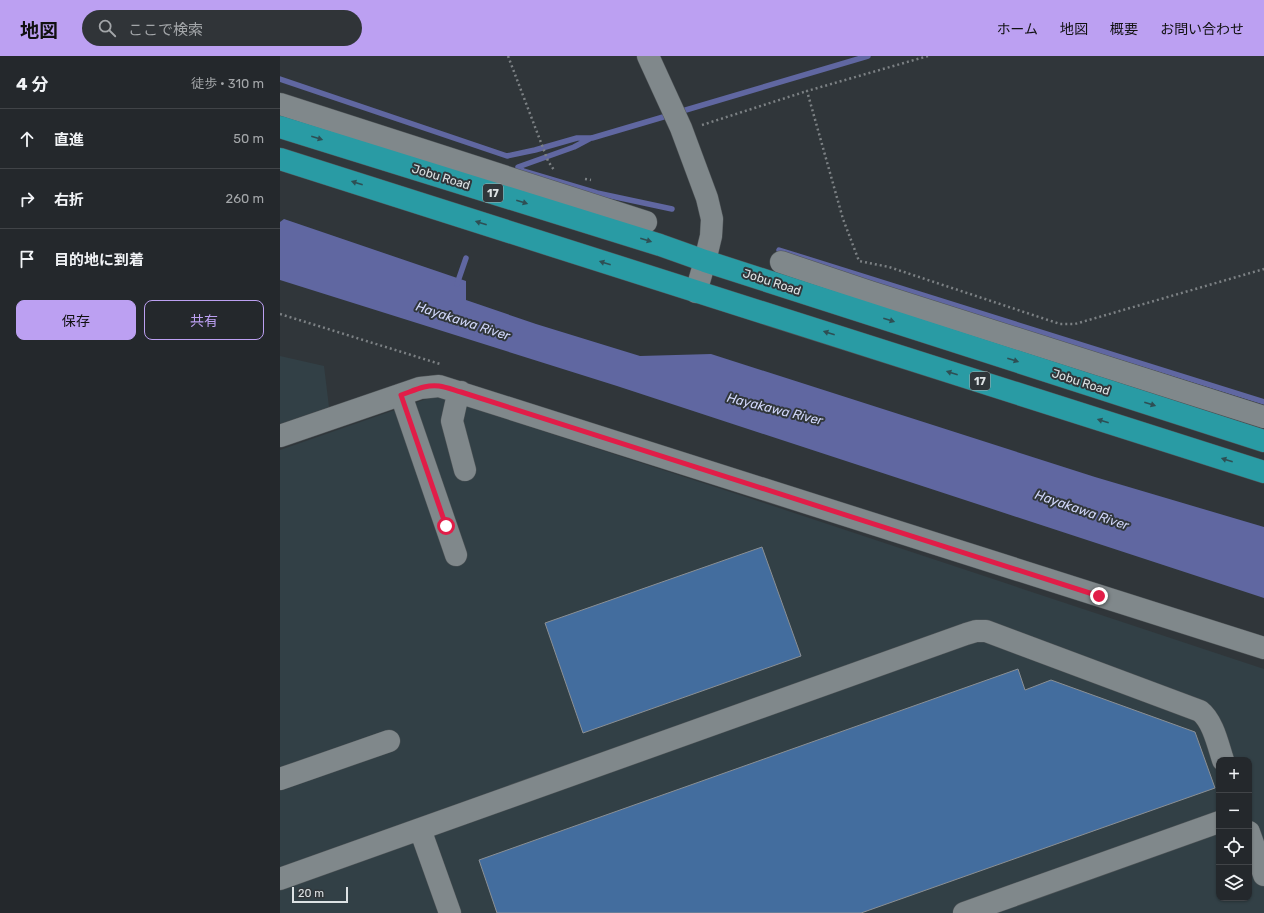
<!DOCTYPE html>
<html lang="ja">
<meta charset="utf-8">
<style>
:root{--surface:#24282c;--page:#303438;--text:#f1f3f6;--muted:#a3a6a9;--line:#414448;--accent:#bca0f2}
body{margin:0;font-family:Rubik,"Noto Sans JP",sans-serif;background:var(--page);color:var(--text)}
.controls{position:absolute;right:12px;bottom:12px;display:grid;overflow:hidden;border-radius:8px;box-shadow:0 1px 3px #0004}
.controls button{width:36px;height:36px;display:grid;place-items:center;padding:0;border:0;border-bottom:1px solid var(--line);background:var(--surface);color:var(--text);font:20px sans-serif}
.scale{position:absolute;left:12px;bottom:10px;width:56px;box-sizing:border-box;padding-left:4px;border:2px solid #dde2e4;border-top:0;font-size:11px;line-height:14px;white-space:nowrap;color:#dde2e4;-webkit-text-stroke:3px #30363a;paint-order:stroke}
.stop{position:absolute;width:12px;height:12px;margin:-9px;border:3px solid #e11d48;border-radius:50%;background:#fff}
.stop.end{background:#e11d48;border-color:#fff;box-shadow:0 1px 4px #0008}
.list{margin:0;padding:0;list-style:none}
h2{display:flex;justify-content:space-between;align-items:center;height:52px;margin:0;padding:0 16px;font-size:17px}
h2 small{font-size:13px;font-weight:400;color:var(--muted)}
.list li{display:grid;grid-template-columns:26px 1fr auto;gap:12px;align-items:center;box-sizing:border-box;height:60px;padding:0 16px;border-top:1px solid var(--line)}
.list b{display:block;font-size:15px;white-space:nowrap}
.list em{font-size:13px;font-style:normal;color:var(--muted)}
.actions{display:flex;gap:8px;padding:12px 16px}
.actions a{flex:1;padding:9px 0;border:1px solid var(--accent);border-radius:8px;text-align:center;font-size:14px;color:var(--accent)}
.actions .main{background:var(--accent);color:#111}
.icon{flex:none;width:22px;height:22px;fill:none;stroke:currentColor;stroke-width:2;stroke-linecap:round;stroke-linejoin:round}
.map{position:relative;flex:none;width:984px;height:857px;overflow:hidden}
header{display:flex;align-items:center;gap:24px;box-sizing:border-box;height:56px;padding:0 20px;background:var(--accent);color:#111}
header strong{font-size:19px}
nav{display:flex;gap:22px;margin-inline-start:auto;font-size:14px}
.search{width:280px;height:36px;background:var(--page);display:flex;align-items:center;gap:10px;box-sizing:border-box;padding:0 14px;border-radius:22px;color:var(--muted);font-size:15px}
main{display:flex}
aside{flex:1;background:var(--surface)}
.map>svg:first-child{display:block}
.built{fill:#324046;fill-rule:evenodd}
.water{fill:#6067a1}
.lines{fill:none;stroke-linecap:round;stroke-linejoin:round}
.stream{stroke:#6067a1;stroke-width:5.5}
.building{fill:#436d9e;stroke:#8b9095}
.minor-casing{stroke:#4f5558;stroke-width:23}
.highway-casing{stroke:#4f5558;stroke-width:23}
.path{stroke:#7c8184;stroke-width:2.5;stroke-dasharray:2 3;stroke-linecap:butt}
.minor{stroke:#80888b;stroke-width:22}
.highway{stroke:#299ba4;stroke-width:22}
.oneway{fill:#2e4f54}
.route{stroke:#e11d48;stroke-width:5}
.labels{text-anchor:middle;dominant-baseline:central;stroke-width:4;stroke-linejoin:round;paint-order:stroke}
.shield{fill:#30363a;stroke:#a9aeb1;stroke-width:1}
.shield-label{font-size:11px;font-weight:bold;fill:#dde2e4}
.street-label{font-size:12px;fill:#dde2e4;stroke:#30363a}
.water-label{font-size:13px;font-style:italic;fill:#d1d7fa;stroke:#30363a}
</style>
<header>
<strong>地図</strong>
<div class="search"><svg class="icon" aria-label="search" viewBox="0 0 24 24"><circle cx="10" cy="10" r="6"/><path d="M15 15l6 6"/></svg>ここで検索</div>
<nav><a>ホーム</a><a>地図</a><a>概要</a><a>お問い合わせ</a></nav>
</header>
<main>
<aside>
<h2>4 分<small>徒歩 · 310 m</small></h2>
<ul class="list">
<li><svg class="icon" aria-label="ahead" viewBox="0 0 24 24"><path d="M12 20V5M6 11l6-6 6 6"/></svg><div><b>直進</b></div><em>50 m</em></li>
<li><svg class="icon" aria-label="right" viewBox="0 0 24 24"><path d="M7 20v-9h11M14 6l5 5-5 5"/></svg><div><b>右折</b></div><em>260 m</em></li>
<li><svg class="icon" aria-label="arrive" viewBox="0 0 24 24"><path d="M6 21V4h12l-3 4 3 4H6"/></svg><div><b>目的地に到着</b></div></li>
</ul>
<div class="actions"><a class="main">保存</a><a>共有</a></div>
</aside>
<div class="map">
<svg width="984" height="857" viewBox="0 0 984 857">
<rect width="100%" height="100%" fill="#30363a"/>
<path class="built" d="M 0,300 L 44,310 L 49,351 L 0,368 Z
M 155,340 L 466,441 L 984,613 L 984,857 L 0,857 L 0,394 ZM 939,704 L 969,704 L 969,842 L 939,842 Z"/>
<path class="water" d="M 4,163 L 186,225 L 186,244 L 256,268 L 360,300 L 431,298 L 815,421 L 984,471 L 984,542 L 337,330 L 0,224 L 0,166 Z"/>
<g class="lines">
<path class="stream" d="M 0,23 L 227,100 L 255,94 L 297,82 L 312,82 L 390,59
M 399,56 L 588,0
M 311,82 L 294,91 L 238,111 L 243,115 L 317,137 L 392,153
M 499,194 L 984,346
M 177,228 L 186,202"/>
</g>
<path class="building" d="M 482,491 L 521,600 L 303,677 L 265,567 Z
M 738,613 L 745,634 L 771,624 L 915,676 L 935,732 L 581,857 L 217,857 L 199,804 Z"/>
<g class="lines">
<defs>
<path id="minor" d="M 368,0 L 401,72 L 427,142 L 432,163 L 431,180 L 425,205 L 416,236
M 0,48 L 366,166
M 501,206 L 590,236 L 984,361
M 181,336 L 176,347 L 172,365 L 185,414
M 121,339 L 176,499
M 0,380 L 140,332 L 159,330 L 984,592
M 0,723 L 109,685
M 140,773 L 170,857
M 969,776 L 984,819
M 0,823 L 686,578 L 696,575 L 706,575 L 920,655 C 933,665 938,689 943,704
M 684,857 L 939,766"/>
<path id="highway" d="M 0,71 L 380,189 L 425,205 L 984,385
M 0,103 L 984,416"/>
</defs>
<use href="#minor" class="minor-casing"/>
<use href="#highway" class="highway-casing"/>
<path class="path" d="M 228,0 L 268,105 L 274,114
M 648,0 L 527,35 L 563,163 L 579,205 L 609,211 L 780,268 L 795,268 L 984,213
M 422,69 L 527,35
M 305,123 L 311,124
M 0,258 L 160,308"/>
<use href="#minor" class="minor"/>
<use href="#highway" class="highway"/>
</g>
<defs><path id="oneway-solid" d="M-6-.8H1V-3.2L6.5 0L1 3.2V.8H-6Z"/></defs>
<g class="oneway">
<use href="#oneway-solid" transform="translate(37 82) rotate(17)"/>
<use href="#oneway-solid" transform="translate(77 127) rotate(-162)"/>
<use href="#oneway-solid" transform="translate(242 146) rotate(17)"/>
<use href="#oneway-solid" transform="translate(201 167) rotate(-162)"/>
<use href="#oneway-solid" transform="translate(366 184) rotate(17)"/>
<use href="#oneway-solid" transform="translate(325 207) rotate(-162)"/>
<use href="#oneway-solid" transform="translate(609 264) rotate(18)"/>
<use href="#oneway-solid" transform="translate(549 277) rotate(-162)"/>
<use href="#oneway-solid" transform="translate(733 304) rotate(18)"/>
<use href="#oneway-solid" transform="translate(672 317) rotate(-162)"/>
<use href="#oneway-solid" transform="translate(870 348) rotate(18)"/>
<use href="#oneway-solid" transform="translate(823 365) rotate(-162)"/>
<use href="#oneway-solid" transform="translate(947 404) rotate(-162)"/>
</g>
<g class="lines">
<path class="route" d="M 166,470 L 121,339 C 133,335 146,328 159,330 C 166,331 174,334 181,336 L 819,540"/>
</g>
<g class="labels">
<g class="shield">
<rect x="203" y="128" width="20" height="18" rx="3"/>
<rect x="690" y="316" width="20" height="18" rx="3"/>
</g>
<g class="shield-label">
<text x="213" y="137">17</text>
<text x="700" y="325">17</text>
</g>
<g class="street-label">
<text transform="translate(161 121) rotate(17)">Jobu Road</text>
<text transform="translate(492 226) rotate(18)">Jobu Road</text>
<text transform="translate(801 326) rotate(18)">Jobu Road</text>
</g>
<g class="water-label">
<text transform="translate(183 265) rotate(18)">Hayakawa River</text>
<text transform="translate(495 353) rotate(14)">Hayakawa River</text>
<text transform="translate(802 454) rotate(19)">Hayakawa River</text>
</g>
</g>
</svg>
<div class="controls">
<button>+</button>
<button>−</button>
<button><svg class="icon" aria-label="locate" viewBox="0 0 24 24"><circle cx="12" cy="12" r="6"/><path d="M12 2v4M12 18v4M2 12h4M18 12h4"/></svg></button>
<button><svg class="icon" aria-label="layers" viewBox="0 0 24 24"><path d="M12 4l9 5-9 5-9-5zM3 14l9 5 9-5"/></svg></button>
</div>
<div class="scale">20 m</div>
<div class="stop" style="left:166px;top:470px"></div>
<div class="stop end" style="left:819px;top:540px"></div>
</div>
</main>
